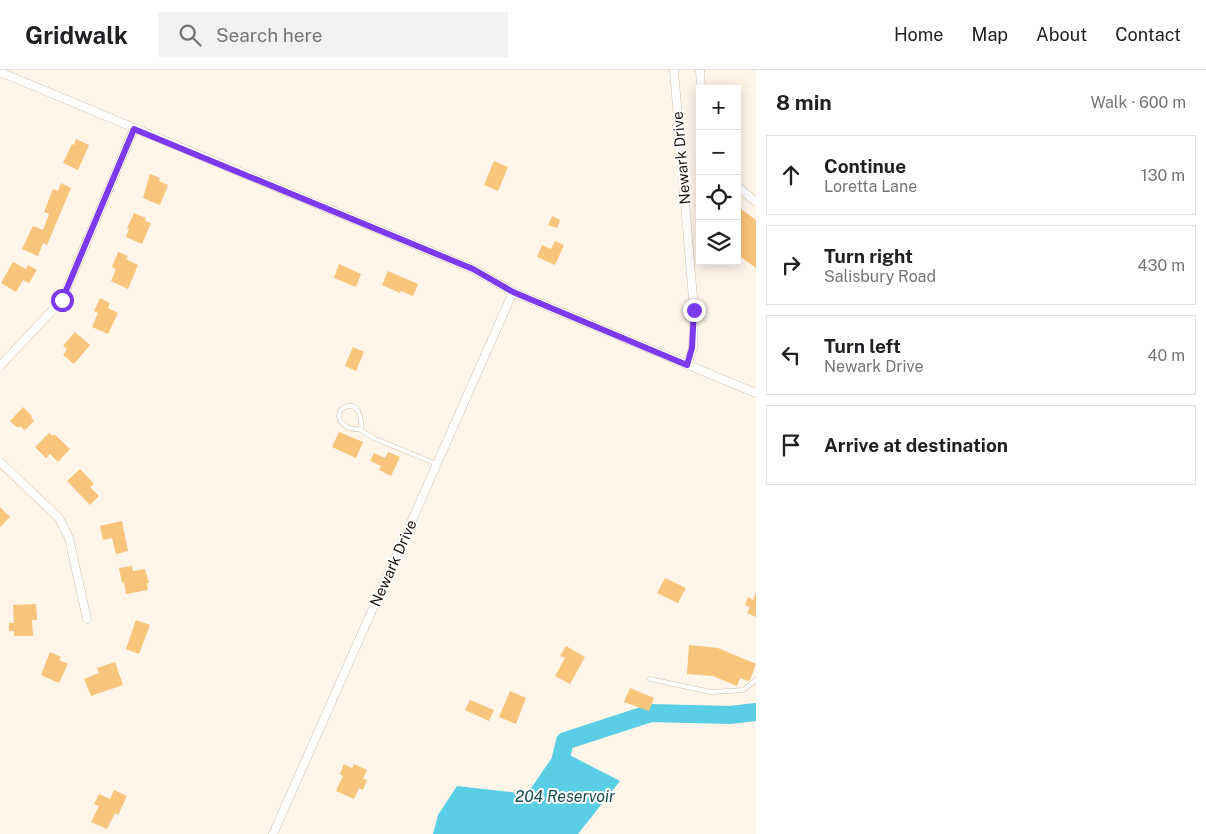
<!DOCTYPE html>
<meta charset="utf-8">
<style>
:root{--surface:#fff;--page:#f2f2f2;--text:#202124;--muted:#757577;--line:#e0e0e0}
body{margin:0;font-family:"Public Sans",sans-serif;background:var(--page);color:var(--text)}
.controls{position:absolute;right:15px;top:15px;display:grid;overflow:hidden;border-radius:0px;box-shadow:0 2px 12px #0003}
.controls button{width:45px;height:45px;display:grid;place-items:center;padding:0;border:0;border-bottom:1px solid var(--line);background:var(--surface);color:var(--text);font:25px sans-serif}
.stop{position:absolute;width:15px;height:15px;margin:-11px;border:4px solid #7c3aed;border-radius:50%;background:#fff}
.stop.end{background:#7c3aed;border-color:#fff;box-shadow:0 1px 5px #0008}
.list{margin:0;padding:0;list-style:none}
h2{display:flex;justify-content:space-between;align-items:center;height:65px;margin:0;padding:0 20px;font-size:21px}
h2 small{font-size:16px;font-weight:400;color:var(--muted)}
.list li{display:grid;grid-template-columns:32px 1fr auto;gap:15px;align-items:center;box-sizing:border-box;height:80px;margin:0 10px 10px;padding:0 10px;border:1px solid var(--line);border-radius:0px}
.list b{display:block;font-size:19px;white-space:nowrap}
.list p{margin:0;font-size:16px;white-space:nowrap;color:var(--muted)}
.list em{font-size:16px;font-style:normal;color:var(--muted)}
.icon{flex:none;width:28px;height:28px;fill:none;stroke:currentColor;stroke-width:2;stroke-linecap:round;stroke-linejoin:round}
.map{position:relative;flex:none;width:756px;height:764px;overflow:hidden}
header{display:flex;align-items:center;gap:30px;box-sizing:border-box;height:70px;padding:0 25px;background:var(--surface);border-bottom:1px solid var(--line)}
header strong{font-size:24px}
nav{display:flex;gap:28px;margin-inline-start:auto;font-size:18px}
.search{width:350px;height:45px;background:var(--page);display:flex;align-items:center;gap:12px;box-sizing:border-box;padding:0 18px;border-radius:0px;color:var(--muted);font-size:19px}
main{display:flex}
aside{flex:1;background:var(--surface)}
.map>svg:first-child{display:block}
.water{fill:#59cee4}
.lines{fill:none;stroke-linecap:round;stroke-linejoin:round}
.river{stroke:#59cee4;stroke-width:18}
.building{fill:#f9c47b}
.lane-casing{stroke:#d0c1ae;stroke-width:5}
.street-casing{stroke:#d0c1ae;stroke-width:9}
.lane{stroke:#fff;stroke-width:4}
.street{stroke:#fff;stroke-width:8}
.route{stroke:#7c3aed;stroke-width:6}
.labels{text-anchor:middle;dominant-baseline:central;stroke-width:4;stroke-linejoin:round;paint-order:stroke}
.street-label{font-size:15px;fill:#1a140e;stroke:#fff}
.water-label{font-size:16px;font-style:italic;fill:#164a53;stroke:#fff}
</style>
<header>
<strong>Gridwalk</strong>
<div class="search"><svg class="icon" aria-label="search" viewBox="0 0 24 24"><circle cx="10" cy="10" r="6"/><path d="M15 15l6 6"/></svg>Search here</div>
<nav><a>Home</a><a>Map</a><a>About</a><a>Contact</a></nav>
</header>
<main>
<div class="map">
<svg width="756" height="764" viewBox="0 0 756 764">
<rect width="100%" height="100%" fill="#fff5e9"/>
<path class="water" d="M 558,679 L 620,711 L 578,764 L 433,764 L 438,745 L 457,716 L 527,724 Z"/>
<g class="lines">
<path class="river" d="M 557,704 L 565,671 L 651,643 L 730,645 L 756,642"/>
</g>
<path class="building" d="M 76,69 L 89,75 L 78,100 L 63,93 L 72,74 L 74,75 Z
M 494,91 L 508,97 L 498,121 L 484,115 Z
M 150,104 L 160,108 L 159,111 L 168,115 L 160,135 L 143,128 Z
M 61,113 L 71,118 L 47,175 L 43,173 L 38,186 L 22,179 L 33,156 L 43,160 L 49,144 L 44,142 L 53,119 L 58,121 Z
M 737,136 L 756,150 L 756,198 L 737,184 Z
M 134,143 L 146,148 L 145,151 L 151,153 L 142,174 L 126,167 L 129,159 L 127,158 Z
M 552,146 L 560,150 L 557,158 L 548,155 Z
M 555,171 L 564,175 L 555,195 L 537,187 L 542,175 L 551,179 Z
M 118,182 L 128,186 L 126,189 L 138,195 L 128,219 L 111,211 L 116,199 L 112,197 Z
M 13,192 L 26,199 L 28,195 L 37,200 L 29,213 L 23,210 L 16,222 L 1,213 Z
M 339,194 L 361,204 L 356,217 L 334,208 Z
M 388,201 L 418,214 L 413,226 L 401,221 L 400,223 L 382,215 Z
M 100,228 L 110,233 L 108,238 L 118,243 L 108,264 L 92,257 L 98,243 L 94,241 Z
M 75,262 L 90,275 L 74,294 L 63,285 L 67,279 L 63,276 Z
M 353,277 L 364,282 L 356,301 L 345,296 Z
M 23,337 L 32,346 L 31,348 L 34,351 L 25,360 L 20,356 L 18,358 L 10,351 Z
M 339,362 L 363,372 L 356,388 L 332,377 Z
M 49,363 L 53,366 L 54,364 L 70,379 L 58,392 L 50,384 L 46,388 L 35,377 Z
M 388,382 L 400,387 L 391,406 L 379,400 L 381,396 L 370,391 L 374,383 L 385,388 Z
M 80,399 L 94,414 L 90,417 L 99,426 L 90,435 L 67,411 Z
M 0,437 L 10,447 L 0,457 Z
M 122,451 L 128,481 L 116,484 L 112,468 L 103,470 L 100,456 Z
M 132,496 L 133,501 L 145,499 L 149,513 L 147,513 L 148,520 L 126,524 L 124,512 L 122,513 L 119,498 Z
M 665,508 L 686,518 L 678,533 L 657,523 Z
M 756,523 L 756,547 L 747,543 L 750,537 L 745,535 L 748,527 L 753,530 Z
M 36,534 L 37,550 L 32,550 L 33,566 L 14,566 L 14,561 L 9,561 L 9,553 L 14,553 L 13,535 Z
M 136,550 L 150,555 L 139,584 L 126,579 Z
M 689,575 L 718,578 L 756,594 L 750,610 L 748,611 L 740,608 L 737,616 L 713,606 L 687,604 Z
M 566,576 L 585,587 L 570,614 L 555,606 L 565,588 L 560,586 Z
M 50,582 L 61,587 L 59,590 L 68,594 L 59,613 L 41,605 Z
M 115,592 L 123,615 L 91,626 L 84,609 L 99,603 L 97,598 Z
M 630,618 L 654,628 L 649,641 L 624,632 Z
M 510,621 L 526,628 L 516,654 L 499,647 Z
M 470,630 L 494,640 L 489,651 L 465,640 Z
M 344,694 L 352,698 L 354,694 L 367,700 L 363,709 L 367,710 L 363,720 L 359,718 L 354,729 L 336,721 L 343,706 L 340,704 Z
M 114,720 L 127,726 L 118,745 L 115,743 L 107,759 L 91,752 L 99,736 L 94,734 L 99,724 L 110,729 Z"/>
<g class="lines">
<defs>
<path id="lane" d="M 361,360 C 356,359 350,359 346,356 C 323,342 364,317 361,360 L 373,368 L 437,394
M 650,609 L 711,622 L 743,620 L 756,610"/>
<path id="street" d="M 674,0 L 694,240 L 693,278 L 687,295
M 700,0 L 701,19
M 0,2 L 473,199 L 513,222 L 756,323
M 737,116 L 756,132
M 0,296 L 62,230 L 134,59
M 0,392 L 59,448 L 69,468 L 87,549
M 273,764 L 513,222"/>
</defs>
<use href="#lane" class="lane-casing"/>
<use href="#street" class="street-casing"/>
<use href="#lane" class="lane"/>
<use href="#street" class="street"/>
</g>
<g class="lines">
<path class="route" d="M 62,230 L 134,59 L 473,199 L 513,222 L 687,295 L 692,278 L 694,240"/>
</g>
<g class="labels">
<g class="street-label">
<text transform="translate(681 88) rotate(-95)">Newark Drive</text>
<text transform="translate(393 493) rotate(-66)">Newark Drive</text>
</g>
<g class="water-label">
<text x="565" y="726">204 Reservoir</text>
</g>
</g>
</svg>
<div class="controls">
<button>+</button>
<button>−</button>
<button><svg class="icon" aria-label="locate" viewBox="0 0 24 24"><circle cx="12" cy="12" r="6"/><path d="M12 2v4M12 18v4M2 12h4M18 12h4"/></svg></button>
<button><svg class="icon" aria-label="layers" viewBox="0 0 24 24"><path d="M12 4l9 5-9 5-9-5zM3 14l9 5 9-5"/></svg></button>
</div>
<div class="stop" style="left:62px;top:230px"></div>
<div class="stop end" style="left:694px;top:240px"></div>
</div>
<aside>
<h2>8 min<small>Walk · 600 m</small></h2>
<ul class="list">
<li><svg class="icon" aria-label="ahead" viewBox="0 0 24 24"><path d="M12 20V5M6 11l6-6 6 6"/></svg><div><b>Continue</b><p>Loretta Lane</p></div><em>130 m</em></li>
<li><svg class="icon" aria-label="right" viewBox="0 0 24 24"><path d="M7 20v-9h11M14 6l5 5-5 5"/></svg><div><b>Turn right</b><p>Salisbury Road</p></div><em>430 m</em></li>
<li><svg class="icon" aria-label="left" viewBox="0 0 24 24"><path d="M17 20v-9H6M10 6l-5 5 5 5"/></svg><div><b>Turn left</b><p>Newark Drive</p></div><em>40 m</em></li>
<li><svg class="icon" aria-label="arrive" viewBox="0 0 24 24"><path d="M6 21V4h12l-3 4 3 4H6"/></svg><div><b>Arrive at destination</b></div></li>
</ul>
</aside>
</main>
